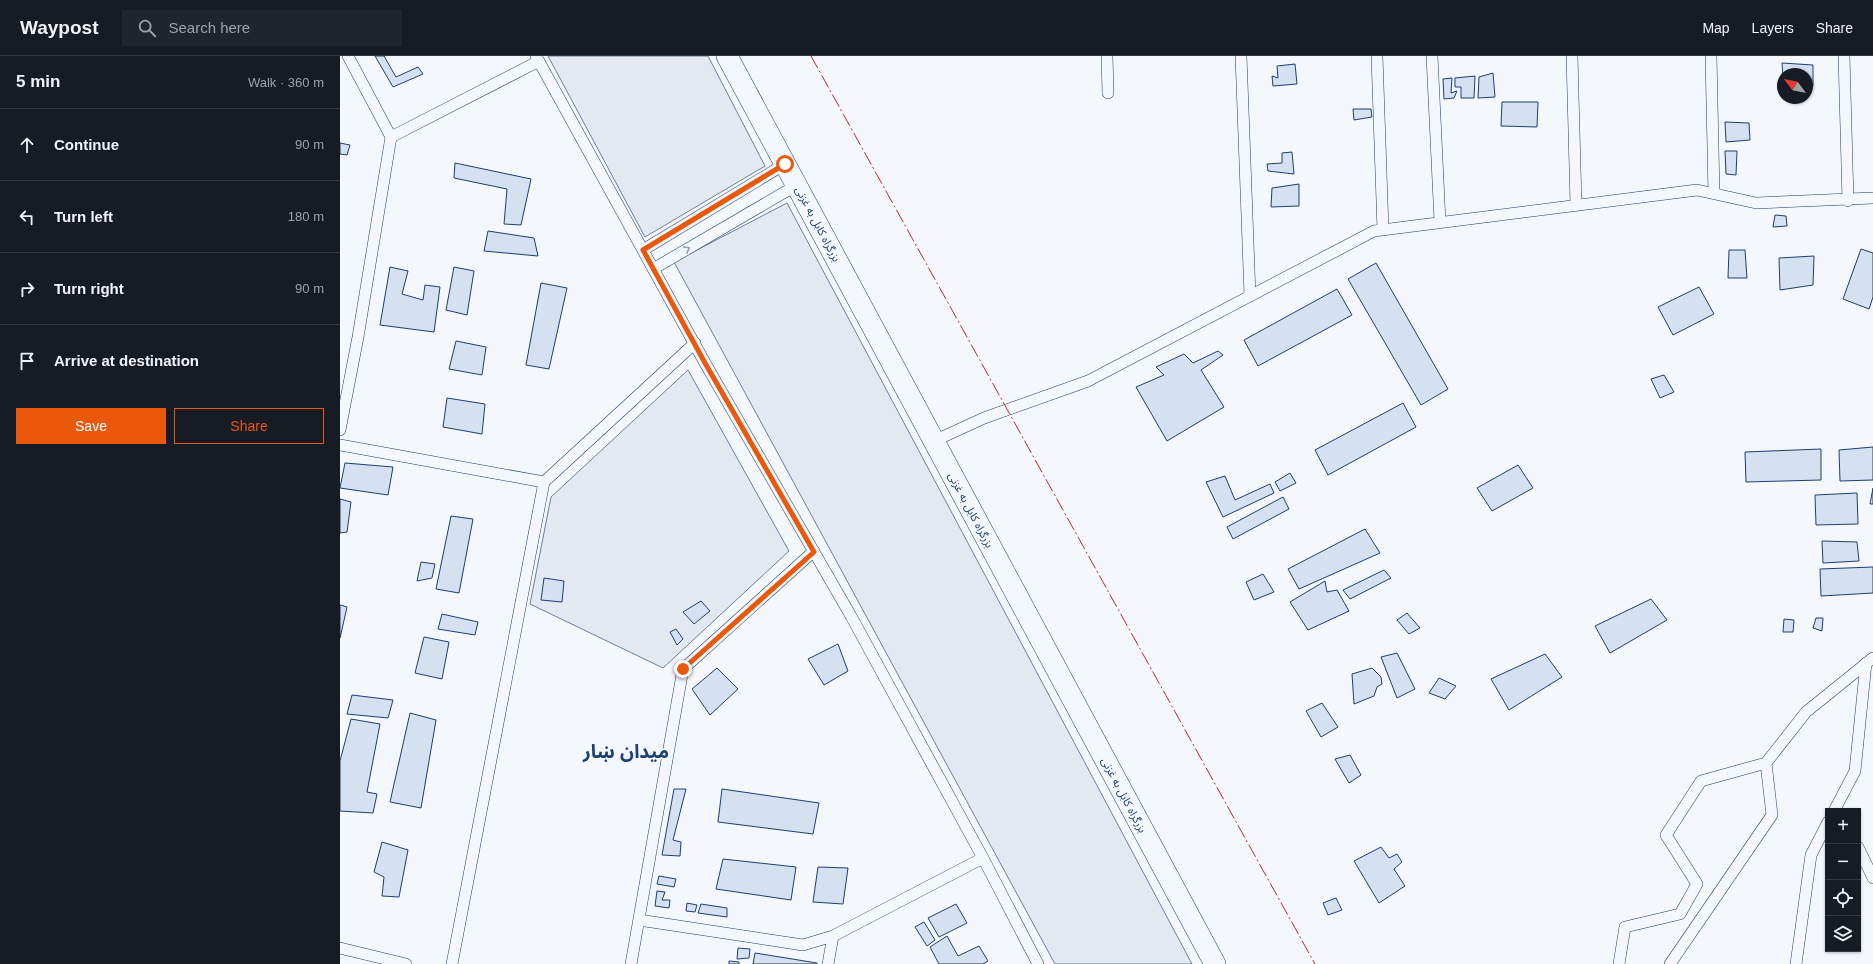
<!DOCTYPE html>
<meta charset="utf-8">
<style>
:root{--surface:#171b24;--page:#20242c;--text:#f1f3f6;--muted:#9ea1a6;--line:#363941;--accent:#ea580c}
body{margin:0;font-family:Helvetica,"Noto Sans Arabic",sans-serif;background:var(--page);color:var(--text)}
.controls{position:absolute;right:12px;bottom:12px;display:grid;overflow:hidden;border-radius:0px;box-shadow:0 1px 3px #0004}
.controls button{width:36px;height:36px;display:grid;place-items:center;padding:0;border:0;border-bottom:1px solid var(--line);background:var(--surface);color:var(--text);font:20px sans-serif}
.compass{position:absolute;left:1437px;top:12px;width:36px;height:36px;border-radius:50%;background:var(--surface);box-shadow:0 1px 3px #0004;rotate:302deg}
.stop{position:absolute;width:12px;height:12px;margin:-9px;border:3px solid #ea580c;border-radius:50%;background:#fff}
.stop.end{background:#ea580c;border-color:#fff;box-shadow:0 1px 4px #0008}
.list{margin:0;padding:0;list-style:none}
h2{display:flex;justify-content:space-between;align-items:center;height:52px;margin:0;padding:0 16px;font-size:17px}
h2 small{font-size:13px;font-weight:400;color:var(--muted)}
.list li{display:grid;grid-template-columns:26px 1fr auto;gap:12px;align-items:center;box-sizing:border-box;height:72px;padding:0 16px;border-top:1px solid var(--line)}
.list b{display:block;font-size:15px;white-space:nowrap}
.list em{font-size:13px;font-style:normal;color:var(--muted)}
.actions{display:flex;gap:8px;padding:12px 16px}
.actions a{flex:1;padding:9px 0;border:1px solid var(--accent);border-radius:0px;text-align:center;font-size:14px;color:var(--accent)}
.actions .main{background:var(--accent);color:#fff}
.icon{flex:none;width:22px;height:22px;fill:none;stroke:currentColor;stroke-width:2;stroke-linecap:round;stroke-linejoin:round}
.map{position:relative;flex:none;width:1533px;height:908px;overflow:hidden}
header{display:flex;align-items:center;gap:24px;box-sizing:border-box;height:56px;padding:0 20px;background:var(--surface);border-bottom:1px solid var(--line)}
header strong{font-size:19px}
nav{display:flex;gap:22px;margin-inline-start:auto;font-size:14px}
.search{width:280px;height:36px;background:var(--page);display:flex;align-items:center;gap:10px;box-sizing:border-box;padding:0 14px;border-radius:0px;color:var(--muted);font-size:15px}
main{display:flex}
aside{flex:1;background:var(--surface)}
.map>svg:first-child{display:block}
.green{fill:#e3e9f0;stroke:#687fa3}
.building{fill:#d5e0f0;stroke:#1d3f73}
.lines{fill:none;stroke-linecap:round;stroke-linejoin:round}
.street-casing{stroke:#1d3f73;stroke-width:12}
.highway-casing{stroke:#1d3f73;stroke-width:22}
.street{stroke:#f4f7fb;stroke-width:11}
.highway{stroke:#f4f7fb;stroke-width:21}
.power{stroke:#c62828;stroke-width:1;stroke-dasharray:14 3 2 3;stroke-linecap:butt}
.oneway{stroke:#889bb7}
.route{stroke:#ea580c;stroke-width:5}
.labels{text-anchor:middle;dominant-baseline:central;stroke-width:3;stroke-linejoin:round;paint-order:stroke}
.street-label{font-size:11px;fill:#1d3f73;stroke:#f4f7fb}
.town-label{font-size:19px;font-weight:bold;fill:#1d3f73;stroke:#f4f7fb}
</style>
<header>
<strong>Waypost</strong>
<div class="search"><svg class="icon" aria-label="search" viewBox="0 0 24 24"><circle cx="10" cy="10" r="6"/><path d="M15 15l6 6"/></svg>Search here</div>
<nav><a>Map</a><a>Layers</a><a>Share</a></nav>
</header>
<main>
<aside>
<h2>5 min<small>Walk · 360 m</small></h2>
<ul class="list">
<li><svg class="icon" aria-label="ahead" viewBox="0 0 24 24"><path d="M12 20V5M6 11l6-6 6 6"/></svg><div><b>Continue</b></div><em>90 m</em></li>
<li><svg class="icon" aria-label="left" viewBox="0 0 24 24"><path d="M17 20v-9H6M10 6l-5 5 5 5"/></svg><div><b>Turn left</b></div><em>180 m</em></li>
<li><svg class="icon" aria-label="right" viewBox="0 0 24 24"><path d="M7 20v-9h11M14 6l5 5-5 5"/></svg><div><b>Turn right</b></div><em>90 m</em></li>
<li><svg class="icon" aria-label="arrive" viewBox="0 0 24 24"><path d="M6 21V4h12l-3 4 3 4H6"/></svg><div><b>Arrive at destination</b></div></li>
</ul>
<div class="actions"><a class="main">Save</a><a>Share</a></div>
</aside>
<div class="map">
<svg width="1533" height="908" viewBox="0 0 1533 908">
<rect width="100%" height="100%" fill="#f4f7fb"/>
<path class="green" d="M 208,0 L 368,0 L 425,110 L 305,181 Z
M 447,147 L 852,908 L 715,908 L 334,206 Z
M 348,314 L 449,495 L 323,612 L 190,548 L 211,441 Z"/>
<path class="building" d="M 35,0 L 44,0 L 56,21 L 78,11 L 83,18 L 53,31 Z
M 1442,7 L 1473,9 L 1473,30 L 1467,31 L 1467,18 L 1443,18 L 1443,21 Z
M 955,8 L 957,28 L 933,30 L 932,20 L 938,22 L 937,10 Z
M 1153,17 L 1155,41 L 1138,42 L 1139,21 Z
M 1135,20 L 1134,42 L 1121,42 L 1121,31 L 1115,31 L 1115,22 Z
M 1112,22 L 1111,37 L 1117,35 L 1114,42 L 1104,43 L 1103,23 Z
M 1162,46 L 1198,46 L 1197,71 L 1161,70 Z
M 1013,53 L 1031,53 L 1032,61 L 1014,64 Z
M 1385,66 L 1409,67 L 1410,84 L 1386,86 Z
M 0,87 L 10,89 L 7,99 L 0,98 Z
M 1385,95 L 1397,95 L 1396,119 L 1386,118 Z
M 952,96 L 954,118 L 928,115 L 927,108 L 942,107 L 942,97 Z
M 115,107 L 191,123 L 181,169 L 164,168 L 167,133 L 114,122 Z
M 959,128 L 959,150 L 931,151 L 932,132 Z
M 1435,159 L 1446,160 L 1447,170 L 1433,171 Z
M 148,175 L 194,182 L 198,200 L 144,195 Z
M 1521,193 L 1533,197 L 1533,241 L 1529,253 L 1503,243 Z
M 1389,194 L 1405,194 L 1407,222 L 1388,222 Z
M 1474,200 L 1473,229 L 1440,234 L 1439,202 Z
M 1036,207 L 1108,333 L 1081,349 L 1008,223 Z
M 50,211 L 68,215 L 62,238 L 83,244 L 85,229 L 100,231 L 94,276 L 40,269 Z
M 114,211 L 134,215 L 127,259 L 106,254 Z
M 201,227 L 227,232 L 209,313 L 186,309 Z
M 1359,231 L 1374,258 L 1333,279 L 1318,251 Z
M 997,233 L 1012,259 L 918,310 L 904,284 Z
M 116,285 L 146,291 L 142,319 L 109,313 Z
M 878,295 L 883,299 L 861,314 L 884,351 L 827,385 L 796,331 L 824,319 L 816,311 L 844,298 L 853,307 Z
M 1324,319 L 1334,336 L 1320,342 L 1311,323 Z
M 107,342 L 145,348 L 142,378 L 103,371 Z
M 1063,347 L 1076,371 L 988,419 L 975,394 Z
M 1533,391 L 1533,424 L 1500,425 L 1499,394 Z
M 1481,393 L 1481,424 L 1406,426 L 1405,396 Z
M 5,407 L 53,411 L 48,439 L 0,432 Z
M 1178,409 L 1193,432 L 1152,455 L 1137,432 Z
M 950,417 L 956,427 L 940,435 L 935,426 Z
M 885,420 L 895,444 L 930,428 L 934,437 L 883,461 L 866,426 Z
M 1533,432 L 1533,448 L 1530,448 Z
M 1517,437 L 1518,468 L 1476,469 L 1475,439 Z
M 943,441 L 949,453 L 893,483 L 887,471 Z
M 0,443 L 11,446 L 7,476 L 0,477 Z
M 111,460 L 133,463 L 119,537 L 96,533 Z
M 1025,473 L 1040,497 L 959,533 L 948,513 Z
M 1482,485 L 1517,486 L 1519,505 L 1483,507 Z
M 81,506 L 95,508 L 92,522 L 77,525 Z
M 1533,511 L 1533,537 L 1481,540 L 1480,513 Z
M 1044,514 L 1051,522 L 1010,543 L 1003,534 Z
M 923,518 L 934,536 L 914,544 L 906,526 Z
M 204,522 L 224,525 L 222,546 L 201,544 Z
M 985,525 L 987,536 L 997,534 L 1009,555 L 968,574 L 950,546 Z
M 1311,543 L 1327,564 L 1270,597 L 1255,570 Z
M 361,545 L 370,555 L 354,568 L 343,556 Z
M 0,549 L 7,551 L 0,582 Z
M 1067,557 L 1080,572 L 1069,578 L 1057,564 Z
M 102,558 L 138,566 L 135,579 L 98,573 Z
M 1476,562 L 1483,562 L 1482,575 L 1473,572 Z
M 1444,563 L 1454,564 L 1453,576 L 1443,576 Z
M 336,573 L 343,583 L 337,589 L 330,576 Z
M 84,581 L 109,586 L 102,623 L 75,617 Z
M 498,588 L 508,615 L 484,629 L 468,603 Z
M 1057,597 L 1075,633 L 1057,642 L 1041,601 Z
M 1205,598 L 1222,621 L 1169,654 L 1151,623 Z
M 377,612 L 398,633 L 370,659 L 352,633 Z
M 1032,612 L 1041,621 L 1042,628 L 1037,631 L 1034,640 L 1014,648 L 1012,618 Z
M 1099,622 L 1116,630 L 1105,643 L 1089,637 Z
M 12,639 L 53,644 L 48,662 L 7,658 Z
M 982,647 L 998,671 L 981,681 L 966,655 Z
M 70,657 L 96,664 L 81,752 L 50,746 Z
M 11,663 L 40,668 L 27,736 L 37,738 L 33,757 L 0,755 L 0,705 Z
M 1010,699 L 1021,719 L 1009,727 L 995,703 Z
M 334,733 L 346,733 L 333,784 L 341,786 L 340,800 L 322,799 Z
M 382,733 L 479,747 L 473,778 L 378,766 Z
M 42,786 L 68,794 L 59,841 L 42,840 L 44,821 L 34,816 Z
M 1041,791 L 1049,802 L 1057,798 L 1062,806 L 1054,813 L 1065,830 L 1039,847 L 1014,805 Z
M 383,803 L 456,811 L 451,844 L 376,833 Z
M 478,811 L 508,812 L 503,848 L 473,846 Z
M 319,820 L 336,823 L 334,831 L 317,828 Z
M 317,835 L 325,836 L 322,844 L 330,844 L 329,852 L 315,850 Z
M 996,842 L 1002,854 L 988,859 L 983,847 Z
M 347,847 L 357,849 L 355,856 L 346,855 Z
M 361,848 L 387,852 L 387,861 L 358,857 Z
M 616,848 L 627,867 L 599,881 L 588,862 Z
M 584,866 L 595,884 L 587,890 L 575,871 Z
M 607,880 L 618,900 L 639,890 L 648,905 L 643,908 L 599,908 L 590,891 Z
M 398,892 L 410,893 L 409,902 L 397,903 Z
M 415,897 L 477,907 L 477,908 L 413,908 Z
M 389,905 L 399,906 L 399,908 L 389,908 Z"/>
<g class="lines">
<defs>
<path id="street" d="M 8,0 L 51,81
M 196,0 L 365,307 L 511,560 L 643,802 L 698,908
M 767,0 L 768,37
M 901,0 L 910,240
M 1037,0 L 1043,174
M 1092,0 L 1100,166
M 1232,0 L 1236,149
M 1371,0 L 1374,138
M 1504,0 L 1508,145
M 303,194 L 445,108
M 313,213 L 457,129
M 0,374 L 18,281 L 51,81 L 199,5
M 594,385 L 644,362 L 748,325 L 1034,175 L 1357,134 L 1416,147 L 1533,142
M 0,389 L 204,426
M 1494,755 L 1515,715 L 1526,607
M 1518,791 L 1533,822
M 299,864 L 463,889 L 493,880
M 0,892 L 66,908
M 112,908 L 204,426 L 355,287
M 291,908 L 343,613 L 474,495
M 488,908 L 493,880 L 643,802
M 1279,908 L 1285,871 L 1340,858 L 1357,828 L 1326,779 L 1361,725 L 1426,707
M 1330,908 L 1432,759 L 1426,707 L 1466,656 L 1533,602
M 1456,908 L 1471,799 L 1488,766"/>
<path id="highway" d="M 387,0 L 875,908"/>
</defs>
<use href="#street" class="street-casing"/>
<use href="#highway" class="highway-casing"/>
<use href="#street" class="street"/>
<use href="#highway" class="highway"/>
<path class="power" d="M 471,0 L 975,908"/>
</g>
<defs><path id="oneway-chevron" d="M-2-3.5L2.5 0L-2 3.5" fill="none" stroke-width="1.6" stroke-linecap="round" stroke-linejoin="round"/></defs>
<use class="oneway" href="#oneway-chevron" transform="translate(347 193) rotate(-30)"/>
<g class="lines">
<path class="route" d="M 343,613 L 474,496 L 365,307 L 303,194 L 445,108"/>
</g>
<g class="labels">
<g class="street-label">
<text transform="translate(478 168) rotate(62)">بزرگراه کابل به غزنی</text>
<text transform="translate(631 454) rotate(62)">بزرگراه کابل به غزنی</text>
<text transform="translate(784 739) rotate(62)">بزرگراه کابل به غزنی</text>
</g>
<g class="town-label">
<text x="286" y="695">میدان ښار</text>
</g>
</g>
</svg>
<div class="controls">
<button>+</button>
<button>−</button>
<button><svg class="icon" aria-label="locate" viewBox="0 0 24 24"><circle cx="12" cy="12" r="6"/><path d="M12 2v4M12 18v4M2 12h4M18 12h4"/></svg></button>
<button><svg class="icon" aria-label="layers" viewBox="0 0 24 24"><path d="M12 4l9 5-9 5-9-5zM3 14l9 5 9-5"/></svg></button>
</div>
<svg class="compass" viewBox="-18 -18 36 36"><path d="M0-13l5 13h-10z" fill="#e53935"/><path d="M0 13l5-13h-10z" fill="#9ea1a6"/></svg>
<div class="stop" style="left:445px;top:108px"></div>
<div class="stop end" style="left:343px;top:613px"></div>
</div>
</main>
